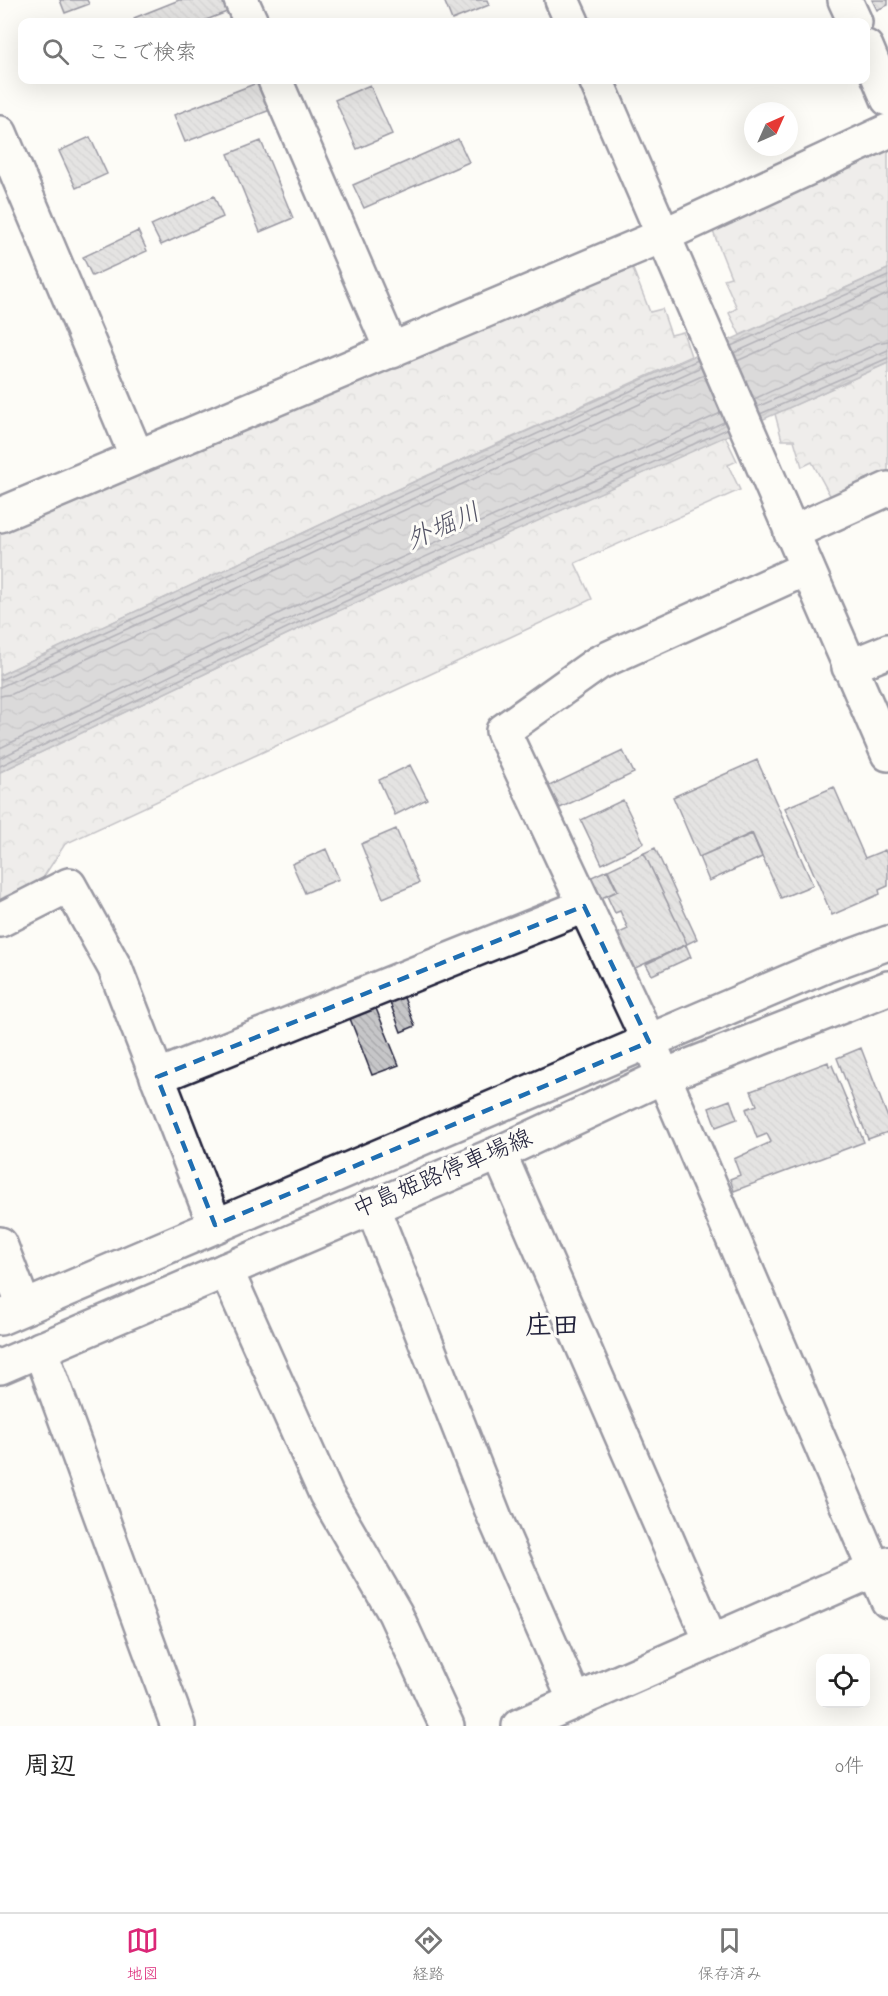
<!DOCTYPE html>
<html lang="ja">
<meta charset="utf-8">
<style>
:root{--surface:#fff;--page:#f2f2f2;--text:#222;--muted:#767676;--line:#e0e0e0;--accent:#db2777}
body{margin:0;font-family:"Indie Flower","Klee One",sans-serif;background:var(--page);color:var(--text)}
.controls{position:absolute;right:18px;bottom:18px;display:grid;overflow:hidden;border-radius:12px;box-shadow:0 6px 24px #0002}
.controls button{width:54px;height:54px;display:grid;place-items:center;padding:0;border:0;border-bottom:2px solid var(--line);background:var(--surface);color:var(--text);font:30px sans-serif}
.compass{position:absolute;left:744px;top:102px;width:54px;height:54px;border-radius:50%;background:var(--surface);box-shadow:0 6px 24px #0002;rotate:45deg}
.list{margin:0;padding:0;list-style:none}
h2{display:flex;justify-content:space-between;align-items:center;height:78px;margin:0;padding:0 24px;font-size:26px}
h2 small{font-size:20px;font-weight:400;color:var(--muted)}
.icon{flex:none;width:33px;height:33px;fill:none;stroke:currentColor;stroke-width:2;stroke-linecap:round;stroke-linejoin:round}
.map{position:relative;flex:none;width:888px;height:1726px;overflow:hidden}
.search{position:absolute;background:var(--surface);box-shadow:0 6px 24px #0002;left:18px;right:18px;top:18px;height:66px;display:flex;align-items:center;gap:15px;box-sizing:border-box;padding:0 21px;border-radius:12px;color:var(--muted);font-size:22px}
.sheet{height:186px;background:var(--surface)}
nav{display:flex;justify-content:space-around;align-items:center;box-sizing:border-box;height:84px;border-top:2px solid var(--line);background:var(--surface);font-size:16px;color:var(--muted)}
nav a{display:grid;justify-items:center;gap:3px}
nav .on{color:var(--accent)}
.map>svg:first-child{display:block}
.forest{fill:url(#forest-crowns);stroke:#807f8b;stroke-width:1.5}
.water{fill:url(#water-waves);stroke:#787885;stroke-width:1.5}
.lines{fill:none;stroke-linecap:round;stroke-linejoin:round}
.shore{stroke:#5c5c6d;stroke-width:1.5}
.building{fill:url(#building-back-hatch);stroke:#22223b;stroke-width:1.5}
.minor-casing{stroke:#22223b;stroke-width:38}
.tertiary-casing{stroke:#22223b;stroke-width:38}
.secondary-casing{stroke:#22223b;stroke-width:38}
.minor{stroke:#fdfcf7;stroke-width:33}
.tertiary{stroke:#fdfcf7;stroke-width:33}
.secondary{stroke:#fdfcf7;stroke-width:33}
.marked{fill:none;stroke:#1f6fb2;stroke-width:4.5;stroke-dasharray:12 8;stroke-linejoin:round}
.labels{text-anchor:middle;dominant-baseline:central;stroke-width:6;stroke-linejoin:round;paint-order:stroke}
.street-label{font-size:24px;fill:#22223b;stroke:#fdfcf7}
.water-label{font-size:26px;font-style:italic;fill:#545466;stroke:#fdfcf7}
.quarter-label{font-size:27px;font-weight:bold;fill:#22223b;stroke:#fdfcf7}
</style>
<div class="map">
<svg width="888" height="1726" viewBox="0 0 888 1726">
<defs>
<pattern id="forest-crowns" width="20" height="18" patternUnits="userSpaceOnUse" patternTransform="scale(1.5)"><rect width="20" height="18" fill="#dddcdb"/><path d="M2 6a3 3 0 1 1 6 0M12 15a3 3 0 1 1 6 0" fill="none" stroke="#bdbcbd"/></pattern>
<pattern id="water-waves" width="16" height="10" patternUnits="userSpaceOnUse" patternTransform="scale(1.5)"><rect width="16" height="10" fill="#b2b2b7"/><path d="M0 5q4-4 8 0t8 0" fill="none" stroke="#909096"/></pattern>
<pattern id="building-back-hatch" width="6" height="6" patternUnits="userSpaceOnUse" patternTransform="scale(1.5)"><rect width="6" height="6" fill="#c6c6c8"/><path d="M-1 5l2 2M0 0l6 6M5-1l2 2" fill="none" stroke="#aaaaad"/></pattern>
</defs>
<rect width="100%" height="100%" fill="#fdfcf7"/>
<filter id="ink" filterUnits="userSpaceOnUse"><feTurbulence type="fractalNoise" baseFrequency=".0167" numOctaves="2"/><feDisplacementMap in="SourceGraphic" scale="12" xChannelSelector="R" yChannelSelector="G"/><feConvolveMatrix kernelMatrix="1 2 1 2 8 2 1 2 1" color-interpolation-filters="sRGB"/></filter>
<g filter="url(#ink)">
<path class="forest" d="M 888,147 L 888,269 L 740,335 L 729,313 L 737,308 L 724,279 L 731,277 L 710,224 Z
M 629,259 L 650,312 L 662,309 L 671,335 L 683,332 L 691,356 L 367,503 L 0,675 L 0,530 Z
M 888,363 L 888,471 L 831,497 L 812,462 L 802,467 L 794,440 L 782,440 L 775,414 Z
M 725,436 L 737,461 L 728,465 L 740,490 L 575,563 L 592,599 L 65,844 L 41,881 L 0,900 L 0,772 L 296,630 Z"/>
<path class="water" d="M 888,269 L 888,363 L 296,630 L 0,772 L 0,675 L 367,503 Z"/>
<g class="lines">
<path class="shore" d="M 731,346 L 888,276
M 734,353 L 888,284
M 737,361 L 888,294
M 754,399 L 877,343 L 888,341
M 757,407 L 888,350
M 760,414 L 888,358
M 0,680 L 698,360
M 0,687 L 701,367
M 0,696 L 12,694 L 376,523 L 704,375
M 0,748 L 286,610 L 721,413
M 0,758 L 290,618 L 724,422
M 0,766 L 293,625 L 727,429"/>
</g>
<path class="building" d="M 60,0 L 87,0 L 89,4 L 65,13 Z
M 179,0 L 227,0 L 232,10 L 201,22 L 136,22 L 134,18 Z
M 444,0 L 487,0 L 489,5 L 452,20 Z
M 872,0 L 888,0 L 888,5 L 877,10 Z
M 262,81 L 273,109 L 185,142 L 174,115 Z
M 370,85 L 392,134 L 357,149 L 335,100 Z
M 90,137 L 107,174 L 76,188 L 59,151 Z
M 458,139 L 469,162 L 364,208 L 353,185 Z
M 261,141 L 293,218 L 260,232 L 228,154 Z
M 214,196 L 223,217 L 161,245 L 151,225 Z
M 138,231 L 147,251 L 92,276 L 83,257 Z
M 623,751 L 634,773 L 560,808 L 549,786 Z
M 757,760 L 813,885 L 781,898 L 752,833 L 699,857 L 673,797 Z
M 410,765 L 427,799 L 395,815 L 379,780 Z
M 834,787 L 865,858 L 885,850 L 888,857 L 888,886 L 879,890 L 880,894 L 832,915 L 785,808 Z
M 623,800 L 644,843 L 602,864 L 581,820 Z
M 396,829 L 419,883 L 383,898 L 361,844 Z
M 752,834 L 762,857 L 709,881 L 699,857 Z
M 655,848 L 697,939 L 687,944 L 644,853 Z
M 326,849 L 339,879 L 305,893 L 292,864 Z
M 644,853 L 687,944 L 629,971 L 613,936 L 628,929 L 620,911 L 615,913 L 607,896 L 618,891 L 608,870 Z
M 607,870 L 617,891 L 595,901 L 585,880 Z
M 686,945 L 691,957 L 652,975 L 646,964 Z
M 403,995 L 415,1026 L 401,1032 L 389,1000 Z
M 375,1006 L 399,1065 L 372,1075 L 349,1016 Z
M 861,1048 L 888,1118 L 888,1132 L 868,1139 L 837,1058 Z
M 828,1062 L 829,1066 L 832,1065 L 864,1142 L 734,1191 L 730,1179 L 740,1175 L 734,1159 L 771,1142 L 767,1134 L 757,1138 L 746,1109 L 757,1105 L 751,1091 Z
M 730,1100 L 737,1119 L 716,1127 L 709,1108 Z"/>
<g class="lines">
<defs>
<path id="minor" d="M 241,0 L 251,22
M 845,0 L 855,22
M 866,47 L 888,99
M 275,80 L 392,351
M 0,133 L 137,457
M 0,515 L 664,235 L 888,131
M 791,533 L 888,489
M 807,568 L 598,663 L 503,731 L 649,1042 L 888,1601
M 849,667 L 888,651
M 0,920 L 69,885 L 115,968 L 215,1225
M 157,1077 L 584,906
M 499,1153 L 711,1641
M 372,1206 L 495,1518 L 575,1701
M 0,1244 L 24,1307
M 226,1270 L 326,1494 L 395,1613 L 447,1726
M 40,1349 L 178,1726
M 519,1726 L 888,1564"/>
<path id="tertiary" d="M 562,0 L 572,22
M 596,80 L 888,754"/>
<path id="secondary" d="M 0,1318 L 825,966 L 888,943
M 0,1367 L 499,1153 L 664,1076 L 888,988"/>
</defs>
<use href="#minor" class="minor-casing"/>
<use href="#tertiary" class="tertiary-casing"/>
<use href="#secondary" class="secondary-casing"/>
<use href="#minor" class="minor"/>
<use href="#tertiary" class="tertiary"/>
<use href="#secondary" class="secondary"/>
</g>
</g>
<path d="M0 0H888V1726H0ZM 584,906 L 649,1042 L 215,1225 L 157,1077 Z" fill="#fdfcf7" fill-opacity=".55" fill-rule="evenodd"/>
<path class="marked" d="M 584,906 L 649,1042 L 215,1225 L 157,1077 Z"/>
<g class="labels">
<g class="street-label">
<text transform="translate(443 1175) rotate(-23)">中島姫路停車場線</text>
</g>
<g class="water-label">
<text transform="translate(444 528) rotate(-24)">外堀川</text>
</g>
<g class="quarter-label">
<text x="552" y="1327">庄田</text>
</g>
</g>
</svg>
<div class="controls">
<button><svg class="icon" aria-label="locate" viewBox="0 0 24 24"><circle cx="12" cy="12" r="6"/><path d="M12 2v4M12 18v4M2 12h4M18 12h4"/></svg></button>
</div>
<svg class="compass" viewBox="-18 -18 36 36"><path d="M0-13l5 13h-10z" fill="#e53935"/><path d="M0 13l5-13h-10z" fill="#767676"/></svg>
<div class="search"><svg class="icon" aria-label="search" viewBox="0 0 24 24"><circle cx="10" cy="10" r="6"/><path d="M15 15l6 6"/></svg>ここで検索</div>
</div>
<section class="sheet">
<h2>周辺<small>0件</small></h2>
<ul class="list">
</ul>
</section>
<nav>
<a class="on"><svg class="icon" aria-label="map" viewBox="0 0 24 24"><path d="M3 6l6-2 6 2 6-2v14l-6 2-6-2-6 2zM9 4v14M15 6v14"/></svg>地図</a>
<a><svg class="icon" aria-label="directions" viewBox="0 0 24 24"><path d="M12 3l9 9-9 9-9-9zM9 14v-3h6M13 9l2 2-2 2"/></svg>経路</a>
<a><svg class="icon" aria-label="saved" viewBox="0 0 24 24"><path d="M7 4h10v16l-5-4-5 4z"/></svg>保存済み</a>
</nav>
